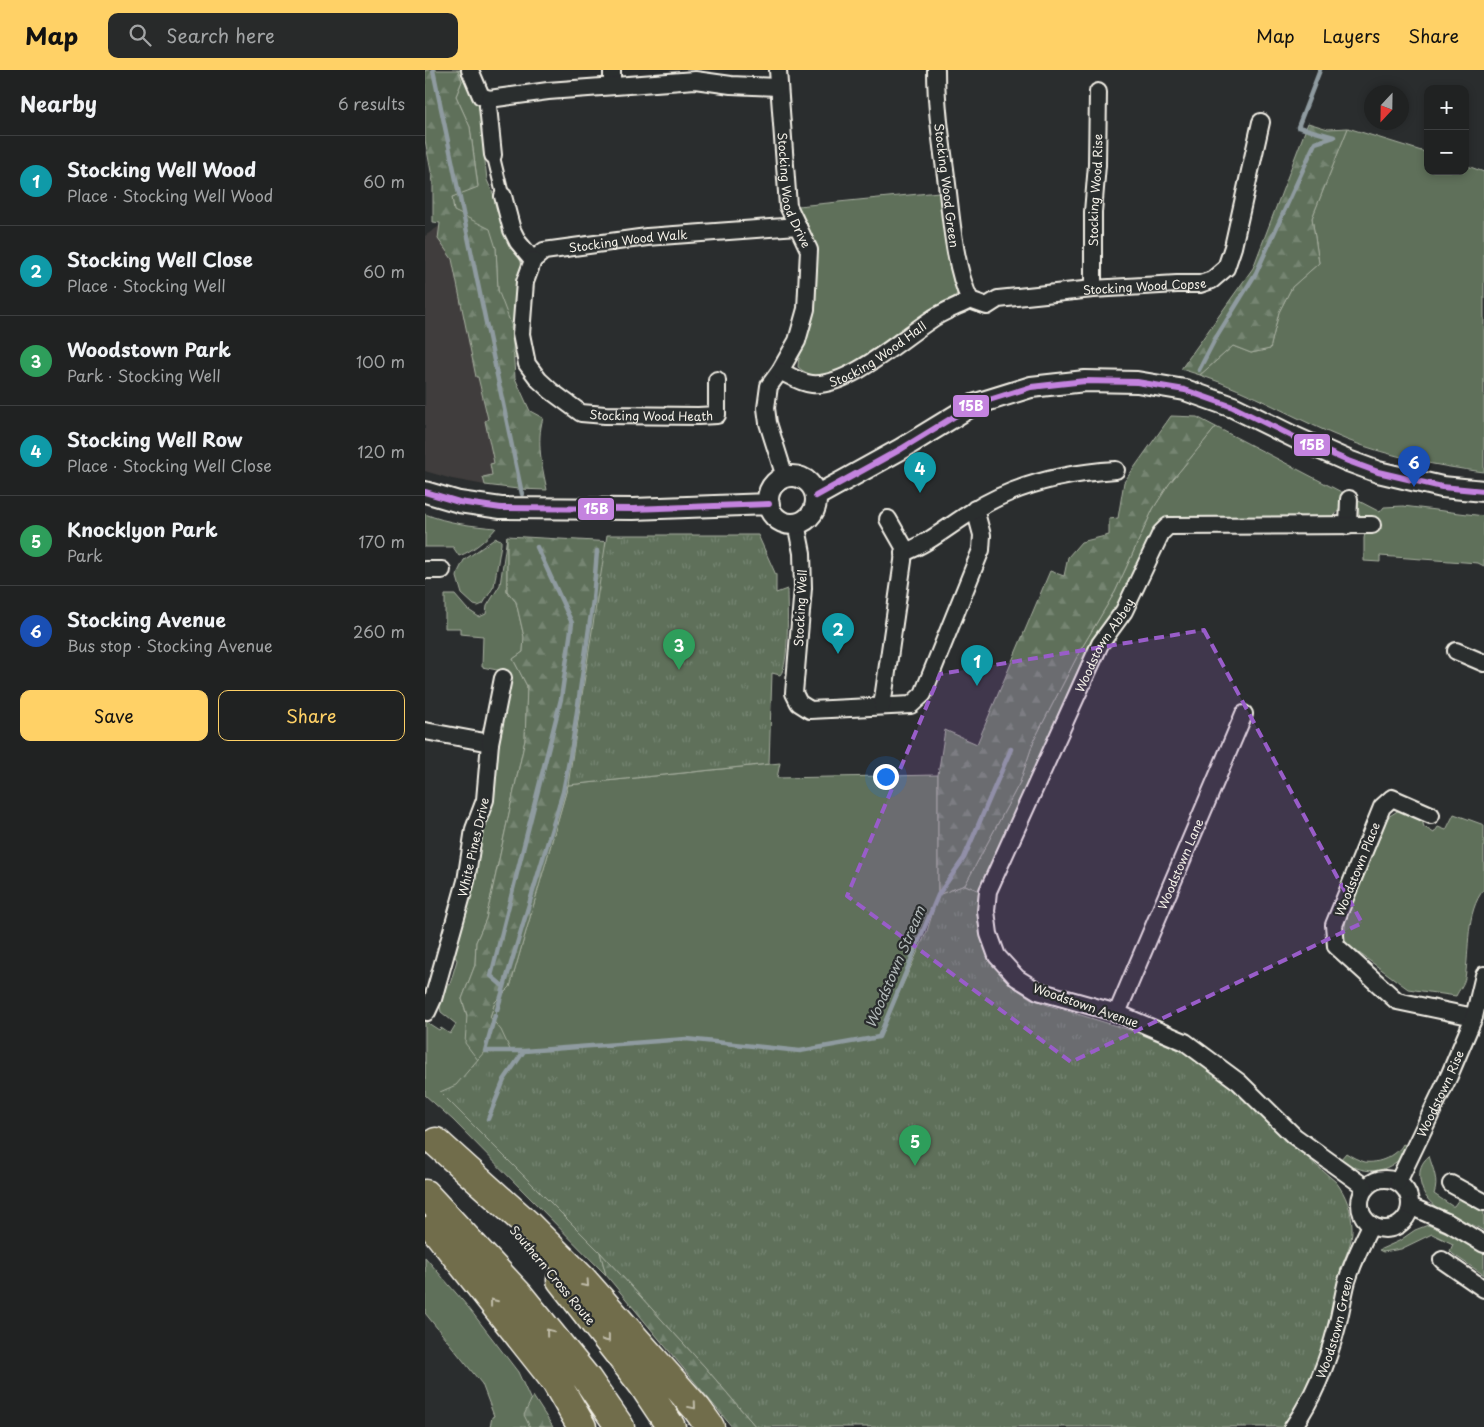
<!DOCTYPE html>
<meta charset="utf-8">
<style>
:root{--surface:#202222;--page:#282a2a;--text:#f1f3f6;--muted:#a2a4a5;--line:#3d3f40;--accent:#ffd166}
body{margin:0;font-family:"Playpen Sans",sans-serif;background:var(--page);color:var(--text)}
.controls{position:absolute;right:15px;top:15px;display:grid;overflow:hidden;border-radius:10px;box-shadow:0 2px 8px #0003}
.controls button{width:45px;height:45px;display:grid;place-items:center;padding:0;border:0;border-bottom:1px solid var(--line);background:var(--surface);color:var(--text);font:25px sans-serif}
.compass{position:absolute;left:939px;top:15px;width:45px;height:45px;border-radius:50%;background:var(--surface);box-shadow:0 2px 8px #0003;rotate:202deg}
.you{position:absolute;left:460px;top:706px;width:18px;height:18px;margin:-12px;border:4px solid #fff;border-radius:50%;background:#1a73e8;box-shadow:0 0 0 8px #1a73e833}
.badge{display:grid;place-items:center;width:32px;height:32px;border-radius:50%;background:var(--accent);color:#fff;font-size:16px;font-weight:700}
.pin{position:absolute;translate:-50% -41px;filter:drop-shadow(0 1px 2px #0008)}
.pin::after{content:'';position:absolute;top:26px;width:18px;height:15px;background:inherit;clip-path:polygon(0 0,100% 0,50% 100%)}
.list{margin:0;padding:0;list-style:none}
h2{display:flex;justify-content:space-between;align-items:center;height:65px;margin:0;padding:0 20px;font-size:21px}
h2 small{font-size:16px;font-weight:400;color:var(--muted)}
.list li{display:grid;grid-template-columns:32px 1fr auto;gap:15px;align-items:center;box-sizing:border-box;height:90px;padding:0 20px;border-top:1px solid var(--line)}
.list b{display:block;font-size:19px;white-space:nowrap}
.list p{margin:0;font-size:16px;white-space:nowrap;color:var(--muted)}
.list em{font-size:16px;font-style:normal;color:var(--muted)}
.actions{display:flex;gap:10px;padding:15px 20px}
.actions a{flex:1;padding:11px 0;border:1px solid var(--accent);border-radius:10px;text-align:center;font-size:18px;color:var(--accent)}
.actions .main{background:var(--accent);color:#111}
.icon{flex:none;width:28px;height:28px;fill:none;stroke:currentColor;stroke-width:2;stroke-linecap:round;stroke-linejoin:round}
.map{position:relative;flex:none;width:1059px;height:1357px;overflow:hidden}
header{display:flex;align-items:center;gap:30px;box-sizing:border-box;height:70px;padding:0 25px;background:var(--accent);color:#111}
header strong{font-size:24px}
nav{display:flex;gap:28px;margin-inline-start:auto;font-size:18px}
.search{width:350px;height:45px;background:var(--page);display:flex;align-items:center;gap:12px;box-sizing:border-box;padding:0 18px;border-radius:10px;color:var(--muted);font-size:19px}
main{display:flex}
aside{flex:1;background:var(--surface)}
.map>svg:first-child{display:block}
.built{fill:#403d3c}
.grass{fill:#5e705a;stroke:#a9b0a1}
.forest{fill:url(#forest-firs);stroke:#a9b0a1}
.park{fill:url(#park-tufts);stroke:#a9b0a1}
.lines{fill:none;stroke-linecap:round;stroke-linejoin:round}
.stream{stroke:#8f9ba0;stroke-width:4.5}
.pedestrian-casing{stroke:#f4f1e8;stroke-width:15}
.minor-casing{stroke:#f4f1e8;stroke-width:20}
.tertiary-casing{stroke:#f4f1e8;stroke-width:24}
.motorway-casing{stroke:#f4f1e8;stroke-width:31}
.pedestrian{stroke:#2a2d2e;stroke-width:11}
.minor{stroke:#2a2d2e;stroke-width:16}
.tertiary{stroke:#2a2d2e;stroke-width:20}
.motorway{stroke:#716d4b;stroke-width:28}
.bus-1-casing{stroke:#2a2d2e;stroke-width:10}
.bus-1{stroke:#c483df;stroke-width:6}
.oneway{stroke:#c0bca9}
.marked{fill:#995dc9;fill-opacity:0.2;stroke:#995dc9;stroke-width:4;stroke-dasharray:10 6;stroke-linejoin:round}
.labels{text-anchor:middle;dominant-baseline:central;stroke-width:4.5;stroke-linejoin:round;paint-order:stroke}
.street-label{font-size:12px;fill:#f4f1e8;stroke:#2a2d2e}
.water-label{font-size:14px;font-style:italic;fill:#b1b8b8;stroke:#2a2d2e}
.line-badge{stroke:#2a2d2e;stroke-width:2}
.badge-label{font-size:14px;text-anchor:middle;font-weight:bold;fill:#fff}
</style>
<header>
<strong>Map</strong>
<div class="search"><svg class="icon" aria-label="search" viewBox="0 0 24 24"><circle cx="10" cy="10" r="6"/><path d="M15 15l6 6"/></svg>Search here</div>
<nav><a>Map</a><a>Layers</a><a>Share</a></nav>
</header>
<main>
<aside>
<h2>Nearby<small>6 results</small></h2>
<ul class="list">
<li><span class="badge" style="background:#0f9aa8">1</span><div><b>Stocking Well Wood</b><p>Place · Stocking Well Wood</p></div><em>60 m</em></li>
<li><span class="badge" style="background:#0f9aa8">2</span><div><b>Stocking Well Close</b><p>Place · Stocking Well</p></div><em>60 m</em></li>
<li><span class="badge" style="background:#2e9e5b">3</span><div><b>Woodstown Park</b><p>Park · Stocking Well</p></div><em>100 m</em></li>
<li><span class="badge" style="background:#0f9aa8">4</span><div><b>Stocking Well Row</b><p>Place · Stocking Well Close</p></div><em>120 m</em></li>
<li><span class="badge" style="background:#2e9e5b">5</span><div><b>Knocklyon Park</b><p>Park</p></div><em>170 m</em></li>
<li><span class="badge" style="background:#1a4fb4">6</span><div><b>Stocking Avenue</b><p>Bus stop · Stocking Avenue</p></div><em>260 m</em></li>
</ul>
<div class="actions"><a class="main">Save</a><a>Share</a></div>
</aside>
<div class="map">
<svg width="1059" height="1357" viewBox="0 0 1059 1357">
<defs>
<pattern id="forest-firs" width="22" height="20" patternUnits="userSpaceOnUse" patternTransform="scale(1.25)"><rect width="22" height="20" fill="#5e705a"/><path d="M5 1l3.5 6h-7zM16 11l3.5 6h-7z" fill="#768572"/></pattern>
<pattern id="park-tufts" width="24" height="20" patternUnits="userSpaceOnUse" patternTransform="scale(1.25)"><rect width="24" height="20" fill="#5e705a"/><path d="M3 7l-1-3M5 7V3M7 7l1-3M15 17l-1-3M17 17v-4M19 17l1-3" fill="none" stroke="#768572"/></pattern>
</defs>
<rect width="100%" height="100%" fill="#2a2d2e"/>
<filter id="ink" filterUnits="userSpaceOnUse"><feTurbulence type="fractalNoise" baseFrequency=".02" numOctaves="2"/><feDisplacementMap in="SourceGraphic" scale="10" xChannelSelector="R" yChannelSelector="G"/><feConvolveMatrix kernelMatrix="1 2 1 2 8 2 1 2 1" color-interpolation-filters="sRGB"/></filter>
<g filter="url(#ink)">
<path class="built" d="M 26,148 L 51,307 L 53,307 L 63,350 L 60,351 L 69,393 L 68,405 L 58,408 L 60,415 L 27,409 L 0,401 L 0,166 Z"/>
<path class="grass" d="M 33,0 L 35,0 L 42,17 L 54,34 L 62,110 L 70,128 L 83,171 L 95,189 L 97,196 L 94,288 L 84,289 L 73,220 L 71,178 L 29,142 L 27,127 L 53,116 L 45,57 L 31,26 L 37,11 Z
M 923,58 L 1003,83 L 1003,101 L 1040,101 L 1040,95 L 1059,102 L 1059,402 C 1012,396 966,387 922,370 C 872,350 826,322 775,305 L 808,276 L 826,283 L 845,279 L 854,242 L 867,217 L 894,193 L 887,148 Z
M 514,122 L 533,223 C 501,254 448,280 409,304 C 395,307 384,307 373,297 C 373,284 381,273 384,260 C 393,215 398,177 373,136 Z
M 791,357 L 955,442 L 959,437 L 978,436 L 1059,446 L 1059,496 L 1053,493 L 955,486 L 955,492 L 939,491 L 939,468 L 940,464 L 948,464 L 948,450 L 938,448 L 934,445 L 933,433 L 916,425 L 915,438 L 908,448 L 754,448 C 744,449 736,451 730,458 L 696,535 L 683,552 L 667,570 L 662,579 L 557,822 L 540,815 L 595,712 L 609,670 L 656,579 L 690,522 L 728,439 L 744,414 Z
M 0,444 C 23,453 47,456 71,458 C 62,469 48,481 34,486 L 28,477 L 0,477 Z
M 82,466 L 82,521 L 91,532 L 99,567 L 98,582 L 88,589 L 102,616 L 100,670 L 61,849 L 51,872 L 50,895 L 37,929 L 56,994 L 48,1055 L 175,1182 L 181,1205 L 28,1050 L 0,1025 L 0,951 L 14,960 L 16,958 L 25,964 L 31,954 L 16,942 L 14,931 L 18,918 L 25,914 L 32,890 L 28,883 L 58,756 L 82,602 L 57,597 L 58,566 L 35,564 L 35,558 L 20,558 L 20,525 L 30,525 L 42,539 L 54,547 L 61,544 L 62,536 L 75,515 Z
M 71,468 L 76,470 L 76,474 L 69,516 L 58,534 L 53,536 L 49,535 L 37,524 L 32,507 L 33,502 L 39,490 Z
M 355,693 L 352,708 L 513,705 L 513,825 L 454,967 L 375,981 L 261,969 L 99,981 L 60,981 L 65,947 L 70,932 L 85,917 L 143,715 Z
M 974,740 L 997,750 L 999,757 L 1009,763 L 1013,757 L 1021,760 L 1029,744 L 1059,755 L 1059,819 C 1040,843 1045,879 1040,908 C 1039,914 1034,920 1031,926 L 983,919 L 919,872 L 921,846 L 963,747 Z
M 978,1074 L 986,1078 C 964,1103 945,1108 915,1090 L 921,1083 C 927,1087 933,1090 940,1092 C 953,1094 972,1086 978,1074 Z
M 1004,1086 C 1008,1099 1014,1111 1009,1124 L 1027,1136 L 1029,1136 L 1034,1129 L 1045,1132 L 1059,1141 L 1059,1161 C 1034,1145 1000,1144 995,1110 C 994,1099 996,1093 1004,1086 Z
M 1003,1155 L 1031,1167 L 1059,1184 L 1059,1205 L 1029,1185 L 1025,1181 L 1028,1174 L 1007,1164 L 976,1179 L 958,1182 L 954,1180 L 974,1171 L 990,1160 Z
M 0,1187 L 43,1237 L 93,1302 L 118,1357 L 65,1357 L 67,1347 L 69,1346 L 57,1314 L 0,1243 Z"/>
<path class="forest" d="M 0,0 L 33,0 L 37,11 L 31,26 L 45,57 L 53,117 L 27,127 L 29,141 L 65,159 L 71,178 L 73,220 L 87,257 L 90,308 L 105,341 L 118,348 C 111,372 117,396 122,420 L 93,419 L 60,415 L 58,407 L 67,405 L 65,394 L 69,393 L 60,351 L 63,349 L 53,307 L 51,307 L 27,189 L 13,169 L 15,153 L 8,152 L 8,112 L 0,70 Z
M 883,53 L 903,59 L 923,58 L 887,148 L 894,193 L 867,217 L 854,242 L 845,279 L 826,283 L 808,276 L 775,305 L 756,299 L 828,198 Z
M 746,346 L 772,347 L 791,357 L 744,414 L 728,439 L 690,522 L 656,579 L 609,670 L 595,712 L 540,815 L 513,825 L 513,705 L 520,660 L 552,674 L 625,501 L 639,506 L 643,487 L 656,472 L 684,465 L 684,449 L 693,448 L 699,412 Z
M 82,466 L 188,472 L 146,710 L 143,715 L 85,917 L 70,932 L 65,947 L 76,960 L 88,986 L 56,994 L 40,973 L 42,945 L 37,929 L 50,895 L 51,872 L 61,849 L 100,670 L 102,616 L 88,589 L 98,582 L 99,567 L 91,532 L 82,521 Z
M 175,1182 L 280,1297 L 331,1357 L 307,1357 L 181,1205 Z
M 108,1326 L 126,1354 L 128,1357 L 105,1357 L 99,1345 Z"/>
<path class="park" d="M 182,465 L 333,465 L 351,505 L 351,523 L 362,519 C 362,535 365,595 355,605 L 347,603 L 344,694 L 143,715 Z
M 540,815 L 557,822 L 563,885 L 575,903 L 590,918 L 605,928 L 623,935 L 708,961 L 757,981 L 792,1005 L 810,1020 L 849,1059 L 911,1112 C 921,1125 927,1141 927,1158 C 928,1174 919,1187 915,1202 C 909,1223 909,1248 902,1269 C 892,1296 877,1323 865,1349 L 859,1357 L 331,1357 L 280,1297 L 175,1182 L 15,1022 L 31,1015 L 60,981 L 99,981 L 261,969 L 375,981 L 454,967 L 502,861 L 513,825 Z"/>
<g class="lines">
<path class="stream" d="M 8,0 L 97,424
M 774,300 L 789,271 L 831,203 L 890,73 L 909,67 L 873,57 L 895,0
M 79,917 L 66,906 L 136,629 L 147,553 L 112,477
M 72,940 L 138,722 L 147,676 L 168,530 L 172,481
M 70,945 L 60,981 L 99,981
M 63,1049 L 79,1010 L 99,981 L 261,969 L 375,981 L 454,967 L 513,825 L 539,788 L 586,679"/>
<defs>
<path id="pedestrian" d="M 68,85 L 78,126"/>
<g id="minor">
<path d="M 45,0 L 56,26 L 64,29 L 63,36 L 68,85"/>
<path id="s1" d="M 353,0 L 363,136 L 384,180 L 381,239 L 372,271 L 355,301 L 344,316 L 341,338 L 343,353 L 360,407"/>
<path id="s2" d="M 511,0 C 511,38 517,76 522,114 C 526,148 530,199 545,230"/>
<path d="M 187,16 L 187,0"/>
<path d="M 64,29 L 123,21 L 270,10 L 306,15 L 353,17"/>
<path id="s3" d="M 78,126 L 87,160 L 93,172 L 108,190 L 119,181 L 222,167 L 373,156"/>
<path id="s4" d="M 108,190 L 100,212 L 96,264 L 102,294 L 114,310 L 126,321 L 156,343 L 180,345 L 273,346 L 292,345 L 292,310"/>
<path id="s5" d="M 668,219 L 668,142 L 672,95 L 673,22"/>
<path id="s6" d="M 545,230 L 562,236 L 573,229 L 668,219 L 752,214 L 775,214 L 787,210 L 801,198 L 808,177 L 836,52"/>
<path id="s7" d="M 355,301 C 365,306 376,313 387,314 C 423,317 474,271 504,251 C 516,242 531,237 545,230"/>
<path d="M 371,453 L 377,483 L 378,518 L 369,623 L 374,633 L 385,640 L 486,635 L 498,624 L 556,480 L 557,465 L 550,439"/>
<path d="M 923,456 L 924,429"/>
<path d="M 478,483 C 503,474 525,455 548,441 C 591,414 641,403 691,400"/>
<path d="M 0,500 L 17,500"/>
<path d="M 1031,581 L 1059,593"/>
<path d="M 457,636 L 478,491 L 479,477 L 463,449"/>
<path d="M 0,661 L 65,673 L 60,730 L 49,759 L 41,811 L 8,929 L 2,942"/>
<path d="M 65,673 L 78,608"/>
<path d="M 1006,745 L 967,728 L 957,737 L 909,855 L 911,876 L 972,931 L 1049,947"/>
<path id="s8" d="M 692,943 L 819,644"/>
<circle cx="960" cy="1134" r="25"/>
<path id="s9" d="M 973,1112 L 1024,1006 L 1049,947 L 1059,905"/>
<path d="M 1026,1114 L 1059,1132"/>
<path id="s10" d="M 940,1117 L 869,1066 L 814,1012 L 760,972 L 692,943 L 613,921 L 592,908 L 572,886 L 564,864 L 561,841 L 563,821 L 675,574 L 699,541 L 736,463 L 743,456 L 947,455"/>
<path d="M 985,1136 L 1024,1153 L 1059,1174"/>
<path d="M 1017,1190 L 1059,1219"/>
<path id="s11" d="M 868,1357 C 889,1327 903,1291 912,1256 C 916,1241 918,1226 922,1211 C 928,1192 937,1173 946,1155"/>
</g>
<path id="tertiary" d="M343 430a24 24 0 1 1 48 0a24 24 0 1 1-48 0Z
M 0,422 L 34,432 L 76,438 L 208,439 L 344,434
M 391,426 L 476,379 L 548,335 L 606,317 L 660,311 L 712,312 L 760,320 L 808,337 L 871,368 L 923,391 L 953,402 L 1017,417 L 1059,421"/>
<path id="motorway" d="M 11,1072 L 101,1153 L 158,1210 L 272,1339 L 285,1357
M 0,1124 L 94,1225 L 162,1309 L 195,1357
M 9,1158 L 131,1312 L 157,1357
M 136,1210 L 218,1315 L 246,1357"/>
</defs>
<use href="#pedestrian" class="pedestrian-casing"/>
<use href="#minor" class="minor-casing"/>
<use href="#tertiary" class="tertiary-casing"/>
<use href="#motorway" class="motorway-casing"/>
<use href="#pedestrian" class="pedestrian"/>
<use href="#minor" class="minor"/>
<use href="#tertiary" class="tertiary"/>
<use href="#motorway" class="motorway"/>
<defs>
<path id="bus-1" d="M 0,422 L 34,432 L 76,438 L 208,439 L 344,434
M 391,426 L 476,379 L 548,335 L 606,317 L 660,311 L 712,312 L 760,320 L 808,337 L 871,368 L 923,391 L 953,402 L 1017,417 L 1059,421"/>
</defs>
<use href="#bus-1" class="bus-1-casing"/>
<use href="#bus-1" class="bus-1"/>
</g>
<defs><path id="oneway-chevron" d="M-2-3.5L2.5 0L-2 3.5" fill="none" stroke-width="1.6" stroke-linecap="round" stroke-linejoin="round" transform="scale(1.25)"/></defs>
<g class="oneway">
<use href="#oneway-chevron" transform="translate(161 1214) rotate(48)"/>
<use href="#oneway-chevron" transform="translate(68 1232) rotate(-128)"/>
<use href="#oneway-chevron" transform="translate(124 1262) rotate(-129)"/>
<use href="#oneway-chevron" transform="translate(182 1269) rotate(52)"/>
<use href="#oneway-chevron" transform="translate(268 1336) rotate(50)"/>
</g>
</g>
<path class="marked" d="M 779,560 L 937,853 L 646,992 L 422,826 L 515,604 Z"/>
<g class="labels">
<g class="street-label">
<text stroke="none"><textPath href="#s2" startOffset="116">Stocking Wood Green</textPath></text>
<text stroke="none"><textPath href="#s1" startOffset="122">Stocking Wood Drive</textPath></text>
<text stroke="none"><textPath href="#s5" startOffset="99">Stocking Wood Rise</textPath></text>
<text stroke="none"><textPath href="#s3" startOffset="171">Stocking Wood Walk</textPath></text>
<text stroke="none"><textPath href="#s6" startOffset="178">Stocking Wood Copse</textPath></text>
<text stroke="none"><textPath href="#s7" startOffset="108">Stocking Wood Hall</textPath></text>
<text stroke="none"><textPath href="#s4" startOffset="250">Stocking Wood Heath</textPath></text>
<text transform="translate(375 538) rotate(-87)">Stocking Well</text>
<text stroke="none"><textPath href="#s10" startOffset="781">Woodstown Abbey</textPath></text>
<text transform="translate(48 777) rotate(-77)">White Pines Drive</text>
<text stroke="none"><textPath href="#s8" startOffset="162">Woodstown Lane</textPath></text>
<text transform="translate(932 799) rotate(-68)">Woodstown Place</text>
<text transform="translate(661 935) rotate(19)">Woodstown Avenue</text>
<text stroke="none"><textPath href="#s9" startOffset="98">Woodstown Rise</textPath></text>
<text transform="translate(128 1205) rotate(50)">Southern Cross Route</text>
<text stroke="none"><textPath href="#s11" startOffset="109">Woodstown Green</textPath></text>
</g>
<g class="water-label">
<text transform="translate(470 897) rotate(-67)">Woodstown Stream</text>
</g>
</g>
<g class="line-badge">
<rect x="527" y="324" width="38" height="24" rx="5" fill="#c483df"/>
<rect x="868" y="363" width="38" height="24" rx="5" fill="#c483df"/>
<rect x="152" y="427" width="38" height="24" rx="5" fill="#c483df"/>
</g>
<g class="badge-label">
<text x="546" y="341">15B</text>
<text x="887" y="380">15B</text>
<text x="171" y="444">15B</text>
</g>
</svg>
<div class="controls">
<button>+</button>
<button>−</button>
</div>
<svg class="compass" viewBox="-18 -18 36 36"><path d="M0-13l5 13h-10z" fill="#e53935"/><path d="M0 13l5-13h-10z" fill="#a2a4a5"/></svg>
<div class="you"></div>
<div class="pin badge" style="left:552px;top:616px;background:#0f9aa8">1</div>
<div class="pin badge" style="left:413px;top:584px;background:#0f9aa8">2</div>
<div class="pin badge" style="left:254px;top:600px;background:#2e9e5b">3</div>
<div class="pin badge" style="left:495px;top:423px;background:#0f9aa8">4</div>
<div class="pin badge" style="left:490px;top:1096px;background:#2e9e5b">5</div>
<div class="pin badge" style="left:989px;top:417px;background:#1a4fb4">6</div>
</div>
</main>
